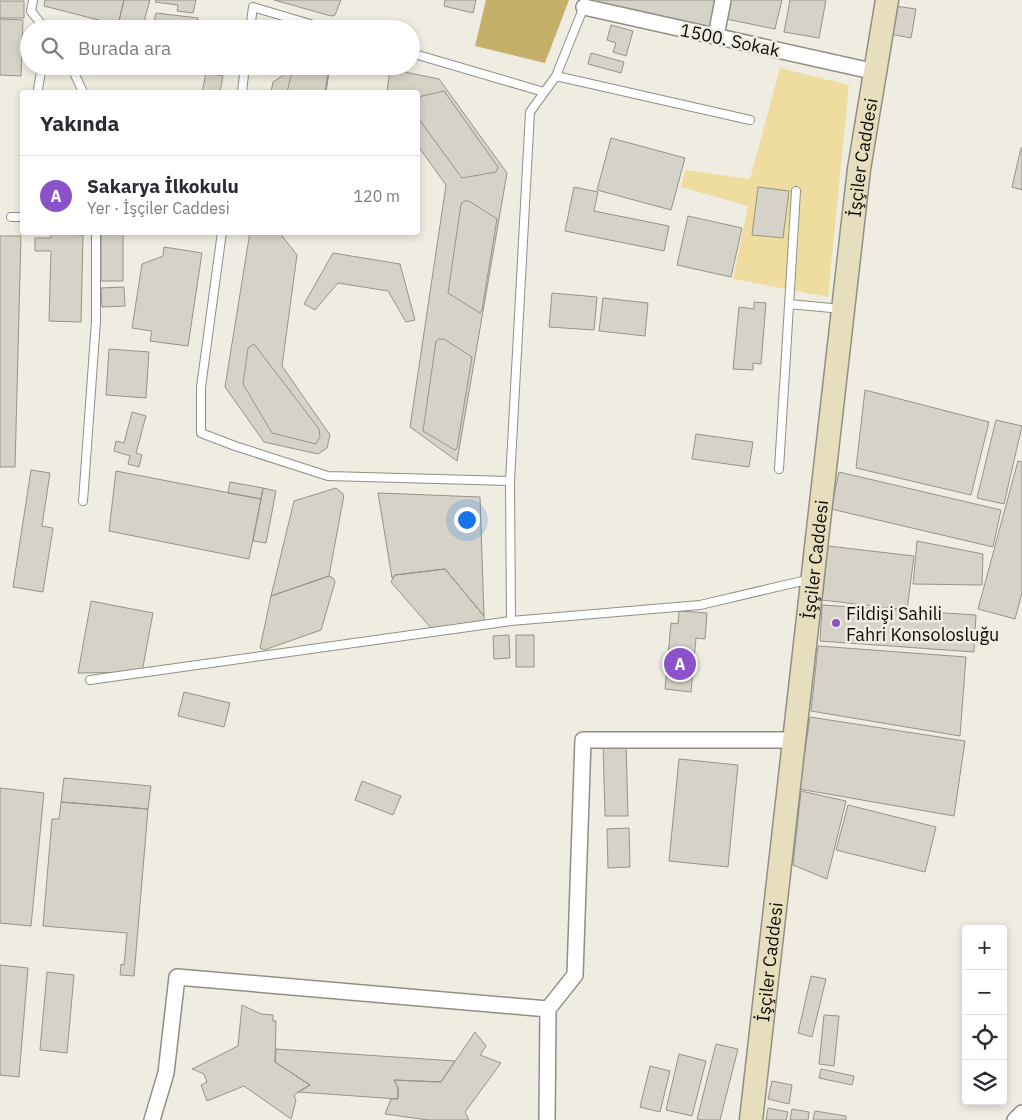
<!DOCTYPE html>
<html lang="tr">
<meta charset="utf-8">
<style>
:root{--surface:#fff;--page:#f7f7f7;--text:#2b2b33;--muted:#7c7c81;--line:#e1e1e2;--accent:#8b51c8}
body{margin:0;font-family:"IBM Plex Sans",sans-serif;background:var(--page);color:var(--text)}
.controls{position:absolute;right:15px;bottom:15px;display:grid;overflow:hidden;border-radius:5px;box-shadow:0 2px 8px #0003}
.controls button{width:45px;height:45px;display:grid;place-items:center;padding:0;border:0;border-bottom:1px solid var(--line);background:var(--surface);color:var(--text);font:25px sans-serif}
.you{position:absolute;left:466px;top:519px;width:18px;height:18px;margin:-12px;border:4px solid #fff;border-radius:50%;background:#1a73e8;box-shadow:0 0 0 8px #1a73e833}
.badge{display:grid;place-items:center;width:32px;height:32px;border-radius:50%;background:var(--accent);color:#fff;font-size:16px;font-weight:700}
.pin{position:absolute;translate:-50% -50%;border:2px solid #fff;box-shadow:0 1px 5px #0006}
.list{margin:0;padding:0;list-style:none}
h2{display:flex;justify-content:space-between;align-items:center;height:65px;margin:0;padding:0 20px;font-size:21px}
h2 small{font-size:16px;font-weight:400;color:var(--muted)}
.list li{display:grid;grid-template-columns:32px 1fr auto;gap:15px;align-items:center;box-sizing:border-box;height:80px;padding:0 20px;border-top:1px solid var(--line)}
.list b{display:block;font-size:19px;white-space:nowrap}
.list p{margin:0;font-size:16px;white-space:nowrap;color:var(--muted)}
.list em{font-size:16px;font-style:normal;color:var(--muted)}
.icon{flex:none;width:28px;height:28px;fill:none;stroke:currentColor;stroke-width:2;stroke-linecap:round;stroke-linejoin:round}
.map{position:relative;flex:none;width:1022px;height:1120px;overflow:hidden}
.search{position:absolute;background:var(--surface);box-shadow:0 2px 8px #0003;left:20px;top:20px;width:400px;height:55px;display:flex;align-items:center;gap:12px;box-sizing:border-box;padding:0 18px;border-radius:28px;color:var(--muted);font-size:19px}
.panel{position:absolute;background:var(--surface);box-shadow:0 2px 8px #0003;left:20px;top:90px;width:400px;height:145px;border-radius:5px}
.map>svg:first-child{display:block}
.green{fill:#efdd9f}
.forest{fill:#c4b069}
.building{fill:#d5d2c7;stroke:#969389}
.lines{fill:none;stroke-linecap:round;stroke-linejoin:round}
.lane-casing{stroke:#918f85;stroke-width:10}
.street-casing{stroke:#918f85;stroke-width:18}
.secondary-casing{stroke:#918f85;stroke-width:25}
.lane{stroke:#fff;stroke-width:8}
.street{stroke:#fff;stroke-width:15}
.secondary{stroke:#e6debd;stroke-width:22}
.poi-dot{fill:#8b51c8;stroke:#efece1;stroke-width:2}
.labels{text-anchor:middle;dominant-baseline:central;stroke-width:5;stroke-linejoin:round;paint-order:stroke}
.street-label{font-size:18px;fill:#0d0c08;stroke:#efece1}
.poi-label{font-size:18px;fill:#0d0c08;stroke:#efece1;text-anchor:start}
</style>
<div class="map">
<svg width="1022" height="1120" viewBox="0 0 1022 1120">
<rect width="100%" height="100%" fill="#efece1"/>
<path class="green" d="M 780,68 L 849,85 L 828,297 L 733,279 L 748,206 L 681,187 L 685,170 L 750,179 Z"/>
<path class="forest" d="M 486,0 L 569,0 L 545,63 L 475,46 Z"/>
<path class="building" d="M 45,0 L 124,0 L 118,25 L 44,6 Z
M 124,0 L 150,0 L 142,29 L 118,25 Z
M 156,0 L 196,0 L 193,13 L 177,11 L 178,5 L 155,2 Z
M 274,0 L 341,0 L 335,15 L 331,16 Z
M 445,0 L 476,0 L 473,13 L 444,6 Z
M 598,0 L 719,0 L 714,28 L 597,5 Z
M 730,0 L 782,0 L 775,29 L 726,19 Z
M 790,0 L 826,0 L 819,38 L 784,32 Z
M 0,1 L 24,1 L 24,18 L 0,18 Z
M 895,6 L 916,9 L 911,38 L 890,34 Z
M 156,13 L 198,18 L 196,29 L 152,29 Z
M 0,19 L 23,20 L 21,76 L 0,75 Z
M 611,25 L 633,31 L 626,56 L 613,52 L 616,43 L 607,40 Z
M 591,53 L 624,62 L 621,73 L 588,64 Z
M 83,66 L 123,66 L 123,70 L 83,69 Z
M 297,66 L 330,66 L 326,92 L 271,92 L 273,82 Z
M 304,66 L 329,66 L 325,92 L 287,92 L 291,76 Z
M 390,69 L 439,79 L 507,173 L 457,461 L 410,427 L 446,185 L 418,146 L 418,92 L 387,92 Z
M 206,73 L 223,76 L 220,92 L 202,92 Z
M 444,91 L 498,167 L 496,172 L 462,178 L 418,118 L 418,97 Z
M 611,138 L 685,158 L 671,210 L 597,190 Z
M 1021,148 L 1022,148 L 1022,190 L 1012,187 Z
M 574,187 L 598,192 L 594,211 L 669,226 L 664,251 L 565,231 Z
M 758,187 L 789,191 L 783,238 L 752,235 Z
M 464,201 L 469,201 L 497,219 L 482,310 L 480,313 L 448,293 L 461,204 Z
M 688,216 L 742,228 L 731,277 L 677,265 Z
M 101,232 L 123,232 L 123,281 L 101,281 Z
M 250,232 L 279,232 L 297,255 L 282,366 L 330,435 L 327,448 L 318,454 L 264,442 L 225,387 Z
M 51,233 L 83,235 L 81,322 L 49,321 L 51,251 L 35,251 L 35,238 L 51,238 Z
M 0,236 L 21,236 L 15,467 L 0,467 Z
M 164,247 L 202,253 L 188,346 L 150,341 L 152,331 L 132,328 L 142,264 L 163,256 Z
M 333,253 L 400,264 L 415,320 L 406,322 L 388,291 L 338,283 L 315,310 L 304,304 Z
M 124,287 L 125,306 L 102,307 L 101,288 Z
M 552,293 L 597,297 L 594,330 L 549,327 Z
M 603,298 L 648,303 L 645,336 L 599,331 Z
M 754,302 L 766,303 L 761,364 L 753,363 L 753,370 L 733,369 L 739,307 L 754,309 Z
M 439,339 L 444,339 L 472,357 L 457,448 L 455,450 L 423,431 L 436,341 Z
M 254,344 L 319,429 L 320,437 L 316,444 L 272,433 L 243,384 L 248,348 Z
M 109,349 L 149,352 L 146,398 L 106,395 Z
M 865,390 L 989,422 L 971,495 L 856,468 Z
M 132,412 L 146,416 L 136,453 L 142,455 L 139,467 L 128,464 L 130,456 L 114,451 L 116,441 L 124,443 Z
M 996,420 L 1022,426 L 1004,504 L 977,498 Z
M 696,434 L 753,442 L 749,467 L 692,459 Z
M 1018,461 L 1022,462 L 1022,593 L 1015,619 L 978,609 Z
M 31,470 L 50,473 L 42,526 L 53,528 L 43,592 L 13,587 Z
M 116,471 L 261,499 L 249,559 L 109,531 Z
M 839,472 L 1001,510 L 993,547 L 831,509 Z
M 230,482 L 263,488 L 261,499 L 228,493 Z
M 263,488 L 276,491 L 266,543 L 253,541 Z
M 336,488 L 344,495 L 329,576 L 271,596 L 294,501 Z
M 378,493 L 480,497 L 484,616 L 445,569 L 395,575 L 392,578 Z
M 917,541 L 983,554 L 982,585 L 913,584 Z
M 828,546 L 914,556 L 907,610 L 822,600 Z
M 445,569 L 484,616 L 484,620 L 480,624 L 431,628 L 391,582 L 395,575 Z
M 329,576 L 333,578 L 335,582 L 321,630 L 264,650 L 260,648 L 271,596 Z
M 91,601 L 153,613 L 142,672 L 78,673 Z
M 822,605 L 976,615 L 974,652 L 820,641 Z
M 679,611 L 707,613 L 705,639 L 696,638 L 691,692 L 665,689 L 671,623 L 678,624 Z
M 509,635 L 510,658 L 494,659 L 493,636 Z
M 516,635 L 534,635 L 534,667 L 516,667 Z
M 818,646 L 966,657 L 960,736 L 811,711 Z
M 184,692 L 230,703 L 224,727 L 178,716 Z
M 810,717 L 965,741 L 954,816 L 799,789 Z
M 603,742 L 626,742 L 628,816 L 605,816 Z
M 679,759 L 738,765 L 728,867 L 669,861 Z
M 64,778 L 151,786 L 148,809 L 61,802 Z
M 362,781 L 401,796 L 393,815 L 355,800 Z
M 0,788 L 44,793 L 31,926 L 0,923 Z
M 801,791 L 846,801 L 827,879 L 793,865 Z
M 61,802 L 148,809 L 134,976 L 120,975 L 121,964 L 124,965 L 127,933 L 43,926 L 52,819 L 59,819 Z
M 848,805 L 936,827 L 925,872 L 836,850 Z
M 629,828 L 630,867 L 608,868 L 607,829 Z
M 0,965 L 28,968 L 19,1077 L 0,1075 Z
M 47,972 L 74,975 L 67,1053 L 40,1050 Z
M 811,976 L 826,979 L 812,1037 L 798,1033 Z
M 242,1005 L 261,1014 L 273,1015 L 273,1021 L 276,1021 L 275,1062 L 310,1085 L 294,1095 L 296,1101 L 291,1119 L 244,1086 L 207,1101 L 201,1085 L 207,1082 L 204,1074 L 192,1069 L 238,1046 Z
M 824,1015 L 839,1016 L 834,1066 L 819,1064 Z
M 475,1032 L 486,1046 L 480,1055 L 501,1063 L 465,1112 L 469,1120 L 428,1120 L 385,1114 L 391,1099 L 398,1099 L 398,1088 L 394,1080 L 441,1082 Z
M 716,1044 L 738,1049 L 720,1120 L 701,1120 L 697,1119 Z
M 276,1049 L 455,1061 L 441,1082 L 394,1080 L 398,1088 L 398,1099 L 298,1092 L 310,1085 L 275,1062 Z
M 679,1054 L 706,1061 L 692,1116 L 666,1110 Z
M 650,1066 L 670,1071 L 660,1112 L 640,1107 Z
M 821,1069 L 854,1076 L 852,1085 L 819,1078 Z
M 772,1081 L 792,1085 L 789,1104 L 768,1099 Z
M 768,1108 L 788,1112 L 786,1120 L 766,1120 Z
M 792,1109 L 809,1112 L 808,1120 L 790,1120 Z
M 815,1111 L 846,1116 L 846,1120 L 813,1120 Z"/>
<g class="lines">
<defs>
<path id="lane" d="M 33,0 L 31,11 L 45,29
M 250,29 L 253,7 L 327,29
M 411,53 L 544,92
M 71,66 L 83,92
M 556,76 L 750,120
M 38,89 L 42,66
M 242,92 L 245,66
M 11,217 L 22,217
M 222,232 L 201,387 L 201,433 L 235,446 L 328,476 L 510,481
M 789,304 L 842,309
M 779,469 L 796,191
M 83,501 L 96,321 L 96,232
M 511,621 L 510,481 L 530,112 L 556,76 L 585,4
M 90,680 L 511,621 L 700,605 L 811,579"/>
<path id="street" d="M 584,7 L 876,72
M 716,36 L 723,0
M 152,1120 L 166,1073 L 177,977 L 548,1009
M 547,1120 L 548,1009 L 575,975 L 583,740 L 794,740
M 1015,1120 L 1022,1113"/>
<g id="secondary">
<path id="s1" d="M 751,1120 L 859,169 L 887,0"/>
</g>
</defs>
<use href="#lane" class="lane-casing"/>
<use href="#street" class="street-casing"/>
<use href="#secondary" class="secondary-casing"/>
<use href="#lane" class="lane"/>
<use href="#street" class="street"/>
<use href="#secondary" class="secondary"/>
</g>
<circle class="poi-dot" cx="836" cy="623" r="5"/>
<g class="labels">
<g class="street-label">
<text transform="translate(730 40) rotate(12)">1500. Sokak</text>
<text stroke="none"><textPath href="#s1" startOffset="969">İşçiler Caddesi</textPath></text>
<text stroke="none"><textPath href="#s1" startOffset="564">İşçiler Caddesi</textPath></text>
<text stroke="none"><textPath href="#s1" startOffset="159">İşçiler Caddesi</textPath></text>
</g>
<g class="poi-label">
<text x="846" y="613">Fildişi Sahili<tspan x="846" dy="21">Fahri Konsolosluğu</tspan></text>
</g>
</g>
</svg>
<div class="controls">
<button>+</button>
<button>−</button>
<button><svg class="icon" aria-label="locate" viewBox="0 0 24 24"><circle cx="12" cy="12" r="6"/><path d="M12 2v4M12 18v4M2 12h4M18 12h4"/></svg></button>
<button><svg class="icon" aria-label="layers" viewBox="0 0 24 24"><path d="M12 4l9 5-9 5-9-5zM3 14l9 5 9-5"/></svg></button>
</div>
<div class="you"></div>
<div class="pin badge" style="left:680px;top:664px">A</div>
<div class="search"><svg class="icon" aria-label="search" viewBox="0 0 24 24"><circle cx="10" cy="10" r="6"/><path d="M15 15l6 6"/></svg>Burada ara</div>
<section class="panel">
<h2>Yakında<small></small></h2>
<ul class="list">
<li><span class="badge">A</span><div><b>Sakarya İlkokulu</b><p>Yer · İşçiler Caddesi</p></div><em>120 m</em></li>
</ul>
</section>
</div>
